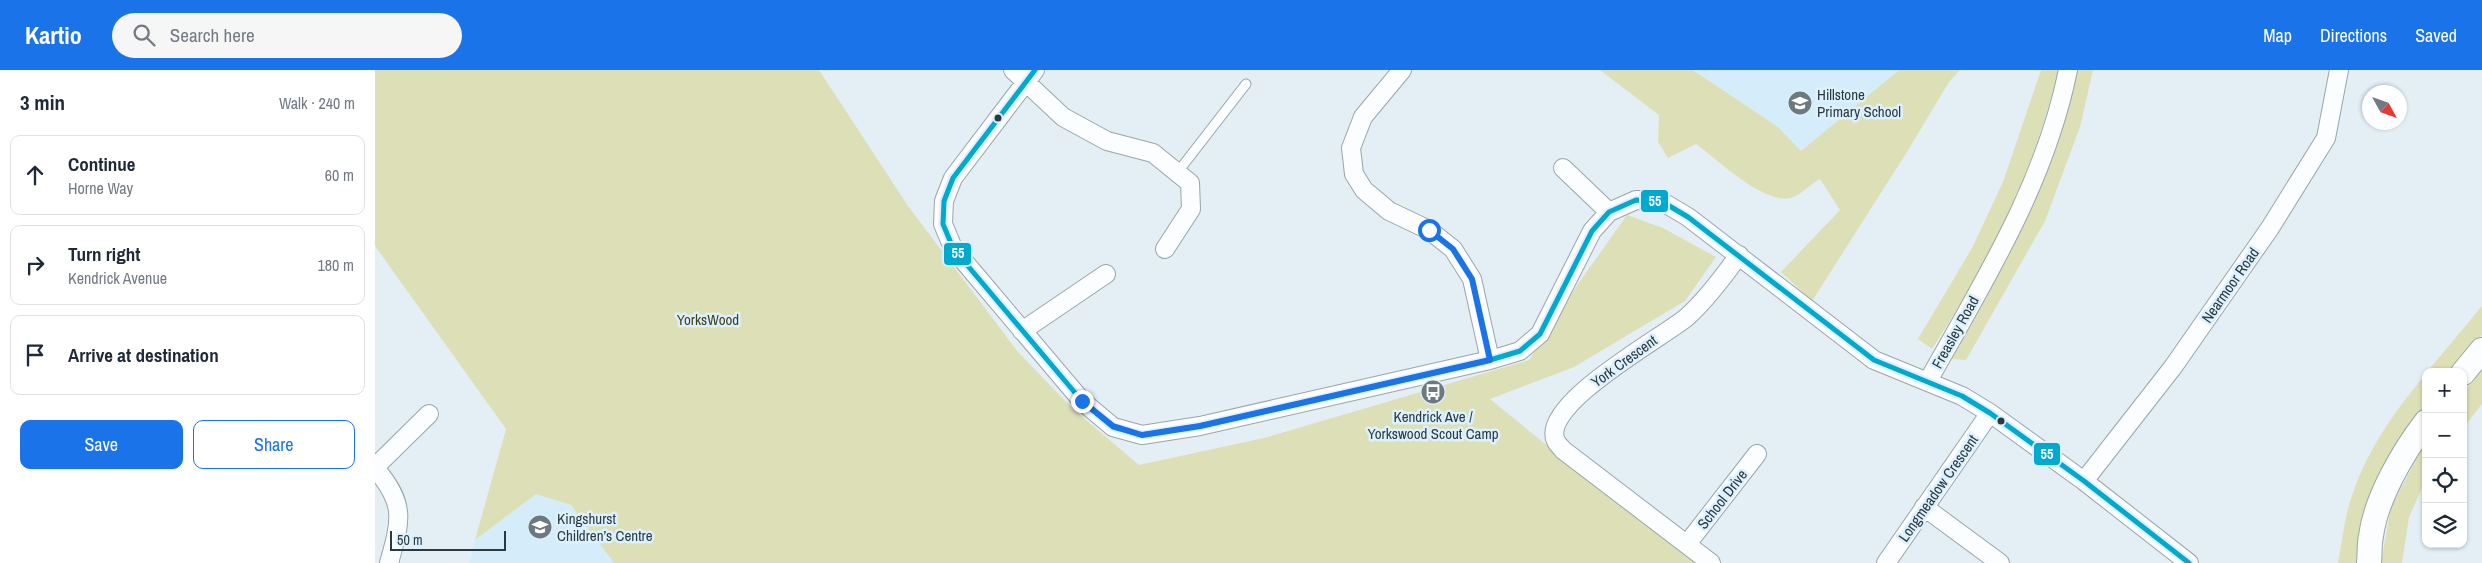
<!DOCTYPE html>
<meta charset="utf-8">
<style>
:root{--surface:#fff;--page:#f6f6f7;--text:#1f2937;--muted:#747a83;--line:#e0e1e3;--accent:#1a73e8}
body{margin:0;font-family:"Archivo Narrow",sans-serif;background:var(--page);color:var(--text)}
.controls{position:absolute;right:15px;bottom:15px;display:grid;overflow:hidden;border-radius:10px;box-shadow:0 1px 4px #0004}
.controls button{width:45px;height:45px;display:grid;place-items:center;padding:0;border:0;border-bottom:1px solid var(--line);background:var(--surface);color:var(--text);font:25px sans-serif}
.compass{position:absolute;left:1987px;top:15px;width:45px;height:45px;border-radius:50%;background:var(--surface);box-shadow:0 1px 4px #0004;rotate:130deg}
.scale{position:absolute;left:15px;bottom:12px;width:116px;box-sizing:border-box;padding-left:5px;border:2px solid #2b3940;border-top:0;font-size:14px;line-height:18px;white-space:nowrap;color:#2b3940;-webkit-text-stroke:4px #dcf1fd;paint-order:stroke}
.stop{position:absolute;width:15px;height:15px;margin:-11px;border:4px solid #1a73e8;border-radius:50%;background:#fff}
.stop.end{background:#1a73e8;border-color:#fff;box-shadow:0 1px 5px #0008}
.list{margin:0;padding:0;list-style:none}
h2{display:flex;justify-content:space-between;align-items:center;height:65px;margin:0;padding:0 20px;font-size:21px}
h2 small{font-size:16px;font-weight:400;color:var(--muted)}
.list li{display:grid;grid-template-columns:32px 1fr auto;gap:15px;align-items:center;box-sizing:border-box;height:80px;margin:0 10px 10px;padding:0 10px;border:1px solid var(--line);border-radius:10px}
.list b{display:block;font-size:19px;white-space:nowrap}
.list p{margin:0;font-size:16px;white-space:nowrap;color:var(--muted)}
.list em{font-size:16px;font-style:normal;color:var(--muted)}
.actions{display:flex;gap:10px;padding:15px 20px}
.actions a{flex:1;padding:11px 0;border:1px solid var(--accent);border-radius:10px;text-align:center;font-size:18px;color:var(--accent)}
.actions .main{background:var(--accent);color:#fff}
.icon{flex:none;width:28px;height:28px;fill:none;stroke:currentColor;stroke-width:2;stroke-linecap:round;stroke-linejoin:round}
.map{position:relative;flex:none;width:2107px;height:493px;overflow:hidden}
header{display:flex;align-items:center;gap:30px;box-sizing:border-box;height:70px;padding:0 25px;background:var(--accent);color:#fff}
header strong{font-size:24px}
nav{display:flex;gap:28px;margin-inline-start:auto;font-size:18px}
.search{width:350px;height:45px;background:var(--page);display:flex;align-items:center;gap:12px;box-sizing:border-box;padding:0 18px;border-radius:28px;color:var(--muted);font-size:19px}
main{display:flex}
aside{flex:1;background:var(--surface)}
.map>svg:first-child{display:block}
.built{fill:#d5edfa}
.green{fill:#dddfb7}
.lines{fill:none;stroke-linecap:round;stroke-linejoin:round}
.lane-casing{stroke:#9aa5ab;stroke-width:11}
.street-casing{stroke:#9aa5ab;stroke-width:20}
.secondary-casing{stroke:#9aa5ab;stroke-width:26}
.lane{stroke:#fbfdfe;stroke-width:9}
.street{stroke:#fbfdfe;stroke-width:18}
.secondary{stroke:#fbfdfe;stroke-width:24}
.bus-1-casing{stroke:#dcf1fd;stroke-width:9}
.bus-1{stroke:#00a9ce;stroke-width:5}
.route{stroke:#1a73e8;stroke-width:6}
.bus-dot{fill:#2b3940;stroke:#dcf1fd;stroke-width:2}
.labels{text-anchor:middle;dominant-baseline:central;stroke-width:5;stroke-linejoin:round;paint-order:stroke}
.poi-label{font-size:15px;fill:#2b3940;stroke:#dcf1fd;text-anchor:start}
.street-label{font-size:15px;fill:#2b3940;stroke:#dcf1fd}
.park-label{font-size:15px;fill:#43401a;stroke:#dcf1fd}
.line-badge{stroke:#dcf1fd;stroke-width:2}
.badge-label{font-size:14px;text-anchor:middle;font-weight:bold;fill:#fff}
</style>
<header>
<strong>Kartio</strong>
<div class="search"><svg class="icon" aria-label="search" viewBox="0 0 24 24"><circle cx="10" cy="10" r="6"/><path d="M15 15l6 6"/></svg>Search here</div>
<nav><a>Map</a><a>Directions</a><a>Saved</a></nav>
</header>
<main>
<aside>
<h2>3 min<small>Walk · 240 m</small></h2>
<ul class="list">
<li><svg class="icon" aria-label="ahead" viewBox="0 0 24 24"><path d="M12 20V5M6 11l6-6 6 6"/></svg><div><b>Continue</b><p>Horne Way</p></div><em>60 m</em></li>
<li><svg class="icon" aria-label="right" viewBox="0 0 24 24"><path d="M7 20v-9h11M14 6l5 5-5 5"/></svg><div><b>Turn right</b><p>Kendrick Avenue</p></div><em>180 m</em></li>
<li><svg class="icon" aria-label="arrive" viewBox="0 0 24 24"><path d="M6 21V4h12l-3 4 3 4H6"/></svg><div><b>Arrive at destination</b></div></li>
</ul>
<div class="actions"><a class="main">Save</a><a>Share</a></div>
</aside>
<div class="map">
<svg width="2107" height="493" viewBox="0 0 2107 493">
<rect width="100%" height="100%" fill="#e4eff5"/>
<path class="built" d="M 1319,0 L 1524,0 L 1426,81 L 1403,57 Z
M 161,424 L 196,435 L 239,493 L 94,493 L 100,470 Z"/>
<path class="green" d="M 0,0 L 444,0 L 533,136 L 643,282 L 697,338 L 764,395 L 889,368 L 1154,290 L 1203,214 L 1252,145 L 1288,158 L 1341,187 L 1310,231 L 1199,297 L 1115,329 L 1195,394 L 1326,493 L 239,493 L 196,435 L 161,424 L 100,470 L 131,359 L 0,176 Z
M 1225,0 L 1318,0 L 1403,57 L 1426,81 L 1524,0 L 1585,0 L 1574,12 L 1532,82 L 1437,231 L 1406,202 L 1465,140 L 1445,109 C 1436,114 1428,123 1418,127 C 1392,138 1342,89 1321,74 L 1293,88 L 1283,72 L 1284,45 Z
M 1666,0 L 1684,0 C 1672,43 1659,85 1642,126 C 1620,180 1588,230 1557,279 L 1543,269 L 1597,178 L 1628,112 Z
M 1696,0 L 1718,0 L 1705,57 L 1670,151 L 1591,290 L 1577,289 L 1579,280 L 1660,128 L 1683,57 Z
M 2107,236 L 2107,265 L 2078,302 L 2052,302 Z
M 2107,300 L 2107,334 L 2088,358 L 2088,323 Z
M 2051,304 L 2051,336 L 2031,361 L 1983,493 L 1963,493 C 1967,473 1969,451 1975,432 C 1990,383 2018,343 2051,304 Z
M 2051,371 L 2051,409 L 2034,447 L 2027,493 L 2006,493 L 2016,437 Z"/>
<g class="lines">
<defs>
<path id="lane" d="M 802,103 L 871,14"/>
<path id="street" d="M 638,0 L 688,47 L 732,71 L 778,83 L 815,113 L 816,139 L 790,179
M 660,0 L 578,108 L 569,131 L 568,154 L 578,178 L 598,202 L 707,331 L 738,357 L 767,365 L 825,356 L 1115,290 L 1145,281 L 1165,264 L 1217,161 L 1234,142 L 1261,130 L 1286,131 L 1313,147 L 1499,290 L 1587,326 L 1615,343 L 1709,411 L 1814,493
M 1027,0 L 988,47 L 976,78 L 979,104 L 989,120 L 1014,141 L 1054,160 L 1078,179 L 1097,209 L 1115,290
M 1188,98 L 1234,142
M 647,261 L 731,204
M 1553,311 C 1609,211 1670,114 1693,0
M 0,397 L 54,344
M 0,398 C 31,434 26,450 14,493
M 1709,411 L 1798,297 L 1895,158 L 1951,68 L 1964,0
M 1549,437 L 1625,493
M 1312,474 L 1382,384
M 1336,493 L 1188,380 C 1186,377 1182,374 1181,371 C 1163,335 1290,266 1312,247 C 1332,229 1349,206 1364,185
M 1511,493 L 1615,343"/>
<path id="secondary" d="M 2088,303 L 2107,280
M 1994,493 C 1995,484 1994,475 1996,466 C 2001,428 2028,382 2051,352"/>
</defs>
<use href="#lane" class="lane-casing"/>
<use href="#street" class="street-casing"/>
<use href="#secondary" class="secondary-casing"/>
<use href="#lane" class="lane"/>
<use href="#street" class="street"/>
<use href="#secondary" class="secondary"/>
<defs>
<path id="bus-1" d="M 660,0 L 578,108 L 569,131 L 568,154 L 578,178 L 598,202 L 707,331 L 738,357 L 767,365 L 825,356 L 1115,290 L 1145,281 L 1165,264 L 1217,161 L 1234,142 L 1261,130 L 1286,131 L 1313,147 L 1499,290 L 1587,326 L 1615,343 L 1709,411 L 1814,493"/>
</defs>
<use href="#bus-1" class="bus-1-casing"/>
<use href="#bus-1" class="bus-1"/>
</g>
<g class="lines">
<path class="route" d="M 707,331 L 738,356 L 767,365 L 825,356 L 1115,290 L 1097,209 L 1078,179 L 1054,160"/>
</g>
<defs>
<symbol id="school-disc" viewBox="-11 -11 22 22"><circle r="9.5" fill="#6c797f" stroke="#dcf1fd"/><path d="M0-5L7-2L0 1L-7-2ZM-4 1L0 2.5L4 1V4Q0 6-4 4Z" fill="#fff"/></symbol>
<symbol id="bus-disc" viewBox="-11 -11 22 22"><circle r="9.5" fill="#6c797f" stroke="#dcf1fd"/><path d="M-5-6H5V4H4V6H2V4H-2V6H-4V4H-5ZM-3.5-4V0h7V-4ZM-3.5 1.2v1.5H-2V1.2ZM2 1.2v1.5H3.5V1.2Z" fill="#fff"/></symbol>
</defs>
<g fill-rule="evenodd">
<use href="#school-disc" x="1411" y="19" width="28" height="28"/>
<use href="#bus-disc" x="1044" y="308" width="28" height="28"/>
<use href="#school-disc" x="151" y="443" width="28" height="28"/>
</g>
<g class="bus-dot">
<circle cx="623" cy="48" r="4.5"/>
<circle cx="1626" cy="351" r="4.5"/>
</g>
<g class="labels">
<g class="poi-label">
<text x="1442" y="24">Hillstone<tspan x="1442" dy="17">Primary School</tspan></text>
<text x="1058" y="346" text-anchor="middle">Kendrick Ave /<tspan x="1058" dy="17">Yorkswood Scout Camp</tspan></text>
<text x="182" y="448">Kingshurst<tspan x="182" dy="17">Children’s Centre</tspan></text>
</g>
<g class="street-label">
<text transform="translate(1855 215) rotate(-55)">Nearmoor Road</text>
<text transform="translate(1580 262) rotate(-61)">Freasley Road</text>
<text transform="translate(1249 291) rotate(-36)">York Crescent</text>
<text transform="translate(1563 418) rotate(-55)">Longmeadow Crescent</text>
<text transform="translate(1347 429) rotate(-52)">School Drive</text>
</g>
<g class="park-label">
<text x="333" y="249">YorksWood</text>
</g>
</g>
<g class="line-badge">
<rect x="1265" y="119" width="29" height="24" rx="5" fill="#00a9ce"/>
<rect x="568" y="172" width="29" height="24" rx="5" fill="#00a9ce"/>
<rect x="1658" y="372" width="28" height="24" rx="5" fill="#00a9ce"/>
</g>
<g class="badge-label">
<text x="1280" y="136">55</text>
<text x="583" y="188">55</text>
<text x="1672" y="389">55</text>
</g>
</svg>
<div class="controls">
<button>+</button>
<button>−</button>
<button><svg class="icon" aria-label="locate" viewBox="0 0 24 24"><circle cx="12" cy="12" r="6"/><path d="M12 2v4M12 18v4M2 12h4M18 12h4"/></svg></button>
<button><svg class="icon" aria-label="layers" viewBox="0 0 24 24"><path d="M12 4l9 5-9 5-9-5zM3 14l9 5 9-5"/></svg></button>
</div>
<svg class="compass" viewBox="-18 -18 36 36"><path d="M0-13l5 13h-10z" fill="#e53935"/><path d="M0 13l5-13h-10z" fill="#747a83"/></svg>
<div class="scale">50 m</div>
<div class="stop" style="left:1054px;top:160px"></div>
<div class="stop end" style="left:707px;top:331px"></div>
</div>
</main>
